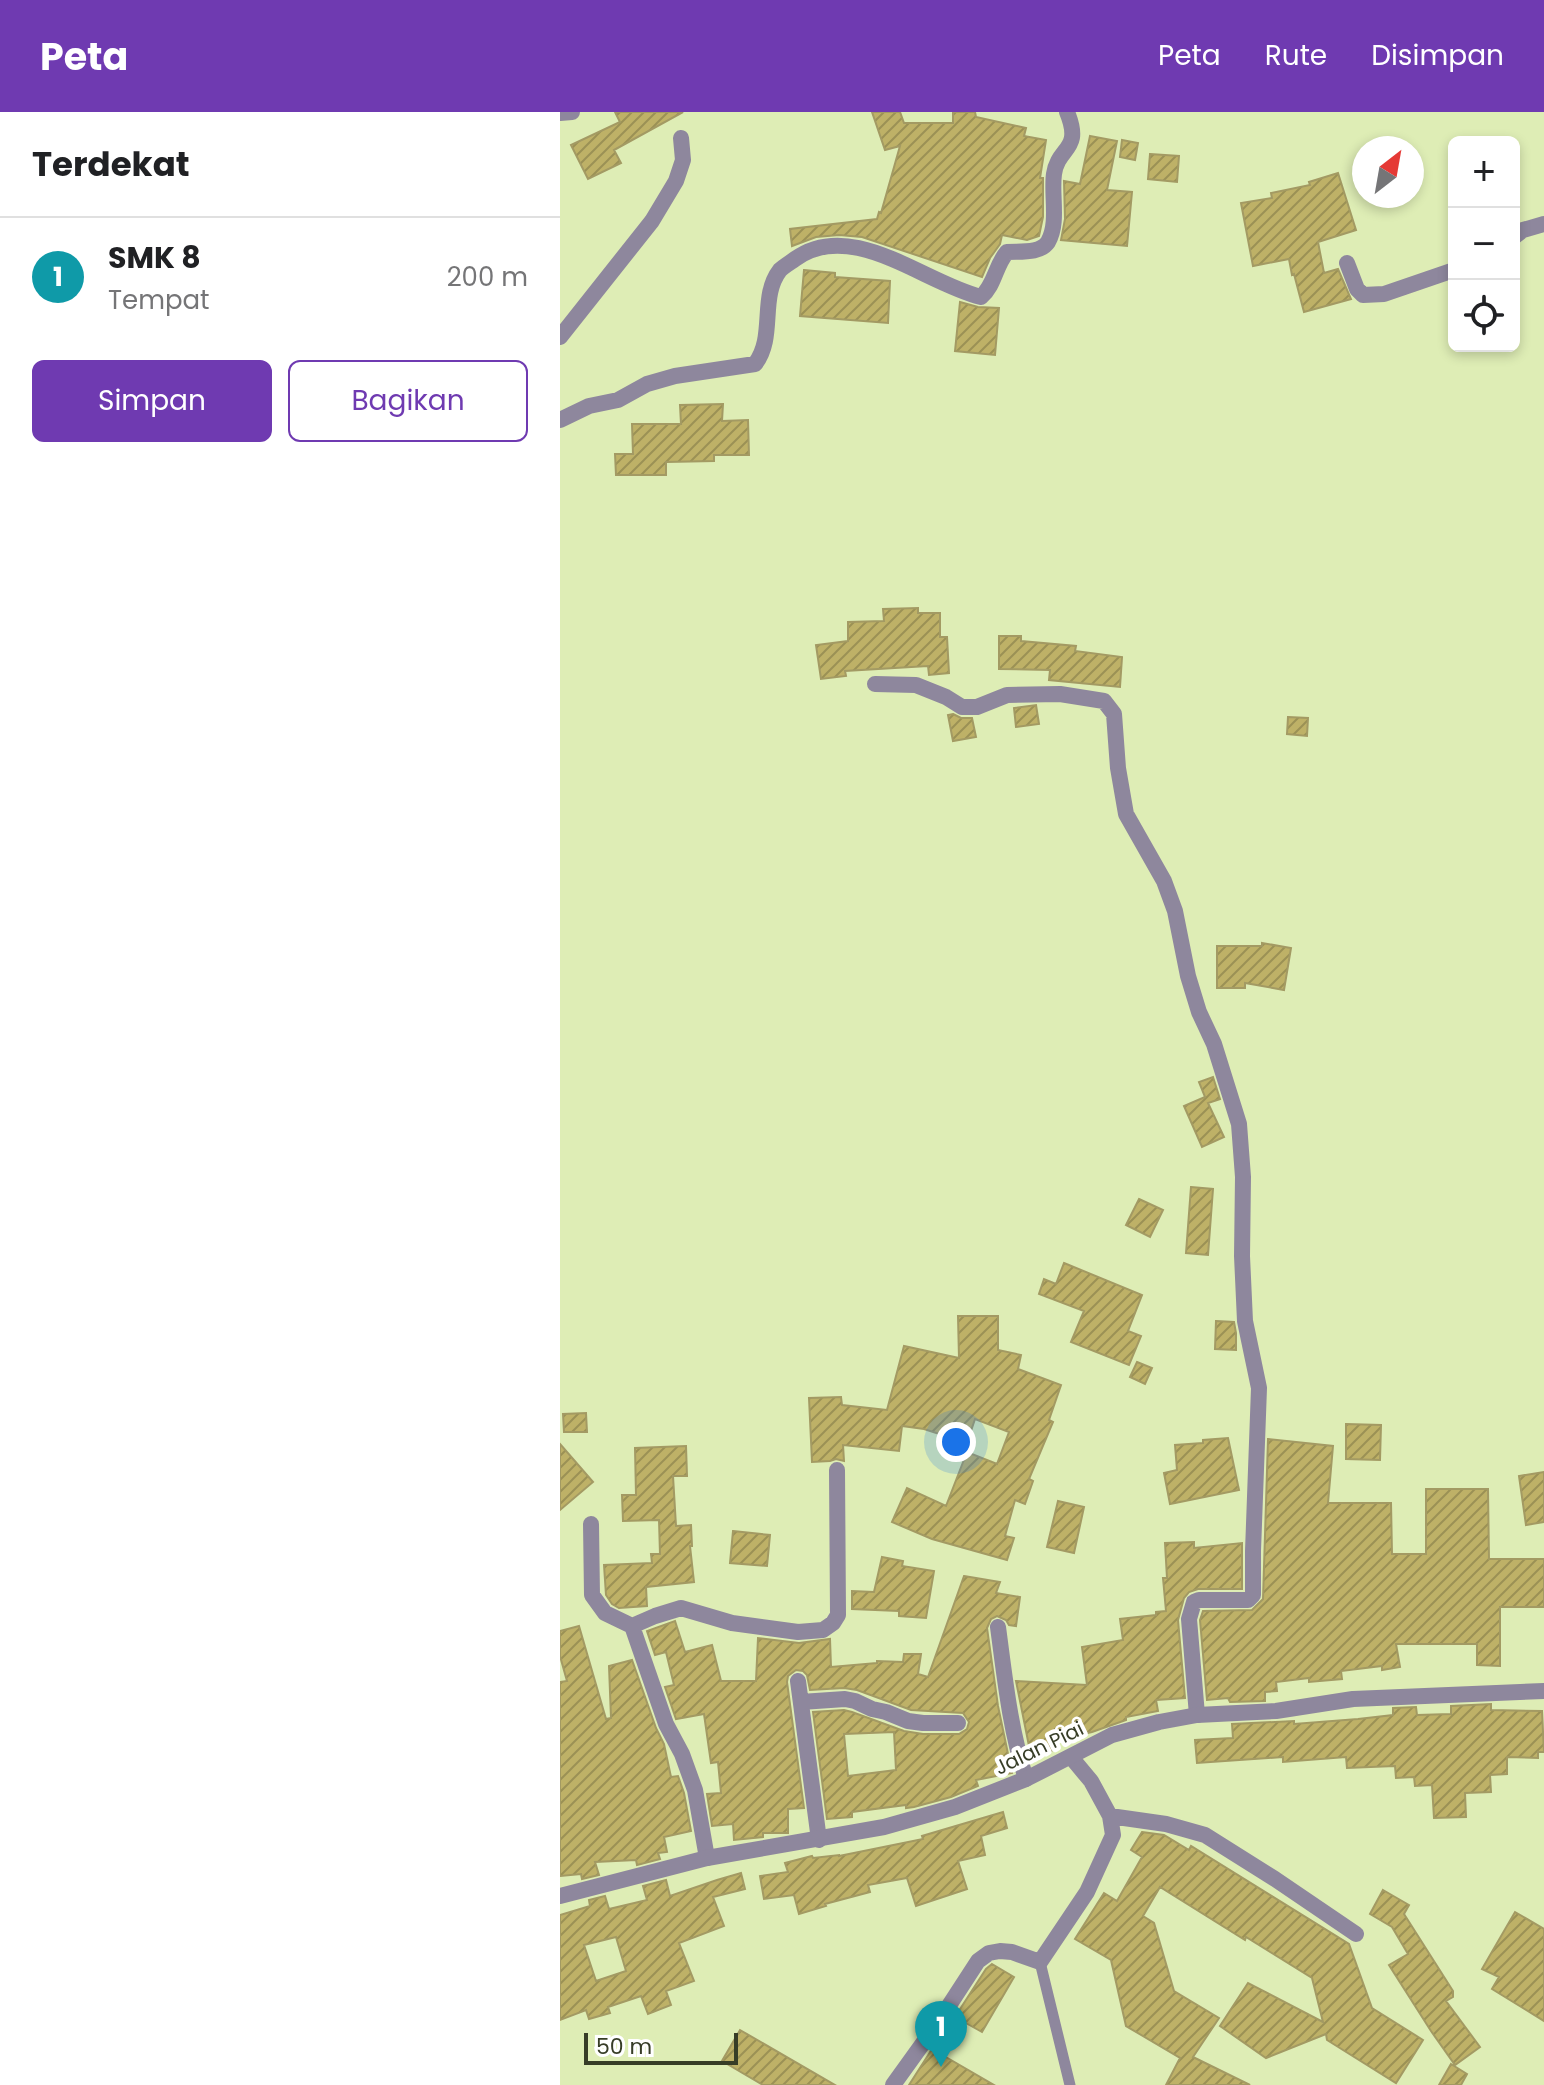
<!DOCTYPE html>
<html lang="id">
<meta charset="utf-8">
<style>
:root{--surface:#fff;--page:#f6f6f6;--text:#202124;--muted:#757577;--line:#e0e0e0;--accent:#6f3ab1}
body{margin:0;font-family:Poppins,sans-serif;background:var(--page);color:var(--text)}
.controls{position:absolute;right:24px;top:24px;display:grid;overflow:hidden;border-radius:12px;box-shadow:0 4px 12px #0003}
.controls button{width:72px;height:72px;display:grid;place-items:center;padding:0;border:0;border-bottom:2px solid var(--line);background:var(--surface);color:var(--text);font:40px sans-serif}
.compass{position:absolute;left:792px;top:24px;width:72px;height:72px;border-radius:50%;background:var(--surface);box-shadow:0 4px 12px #0003;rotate:31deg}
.scale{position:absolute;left:24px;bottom:20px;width:154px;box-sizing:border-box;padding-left:8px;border:4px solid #373d27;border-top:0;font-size:22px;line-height:28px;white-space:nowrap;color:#373d27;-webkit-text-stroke:6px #fff;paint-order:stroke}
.you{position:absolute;left:396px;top:1330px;width:28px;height:28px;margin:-20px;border:6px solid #fff;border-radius:50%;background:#1a73e8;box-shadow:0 0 0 12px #1a73e833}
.badge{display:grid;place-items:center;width:52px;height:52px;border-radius:50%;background:var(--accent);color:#fff;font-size:26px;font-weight:700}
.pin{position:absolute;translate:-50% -66px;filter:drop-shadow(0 2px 4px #0008)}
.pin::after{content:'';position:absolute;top:42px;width:28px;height:24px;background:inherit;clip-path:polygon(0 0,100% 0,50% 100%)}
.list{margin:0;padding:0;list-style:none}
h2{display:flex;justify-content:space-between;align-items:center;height:104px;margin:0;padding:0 32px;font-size:34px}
h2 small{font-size:26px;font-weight:400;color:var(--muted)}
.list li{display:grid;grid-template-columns:52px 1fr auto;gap:24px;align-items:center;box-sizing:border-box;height:120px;padding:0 32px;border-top:2px solid var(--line)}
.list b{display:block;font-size:30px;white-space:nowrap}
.list p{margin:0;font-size:26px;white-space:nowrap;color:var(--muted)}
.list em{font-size:26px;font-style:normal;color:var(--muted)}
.actions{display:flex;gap:16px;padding:24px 32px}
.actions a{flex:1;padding:18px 0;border:2px solid var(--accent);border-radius:12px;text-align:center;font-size:28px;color:var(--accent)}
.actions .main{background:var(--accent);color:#fff}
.icon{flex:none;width:44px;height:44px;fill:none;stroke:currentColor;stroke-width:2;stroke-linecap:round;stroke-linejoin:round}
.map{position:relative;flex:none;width:984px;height:1973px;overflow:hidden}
header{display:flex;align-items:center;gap:48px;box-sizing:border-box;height:112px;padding:0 40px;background:var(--accent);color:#fff}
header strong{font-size:38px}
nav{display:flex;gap:44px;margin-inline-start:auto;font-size:28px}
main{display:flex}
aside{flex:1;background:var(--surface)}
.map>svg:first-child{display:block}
.building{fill:url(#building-hatch);stroke:#a39a63;stroke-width:2;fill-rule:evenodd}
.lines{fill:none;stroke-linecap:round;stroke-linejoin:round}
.service{stroke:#8e879d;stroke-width:11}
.minor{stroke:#8e879d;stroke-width:16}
.tertiary{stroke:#8e879d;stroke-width:16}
.labels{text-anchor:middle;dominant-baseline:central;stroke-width:8;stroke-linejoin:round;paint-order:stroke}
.street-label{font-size:20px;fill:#373d27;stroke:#fff}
</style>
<header>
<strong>Peta</strong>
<nav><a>Peta</a><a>Rute</a><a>Disimpan</a></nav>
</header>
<main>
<aside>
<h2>Terdekat<small></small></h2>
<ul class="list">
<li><span class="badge" style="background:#0f9aa8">1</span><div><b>SMK 8</b><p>Tempat</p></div><em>200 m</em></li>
</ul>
<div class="actions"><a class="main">Simpan</a><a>Bagikan</a></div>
</aside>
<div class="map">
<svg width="984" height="1973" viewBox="0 0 984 1973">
<defs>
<pattern id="building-hatch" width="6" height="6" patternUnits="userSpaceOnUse" patternTransform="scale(2)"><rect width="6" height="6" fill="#beb167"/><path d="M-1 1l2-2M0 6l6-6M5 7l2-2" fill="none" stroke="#9b9155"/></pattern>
</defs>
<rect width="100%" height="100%" fill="#deedb5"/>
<path class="building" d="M 55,0 L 123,0 L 54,38 L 61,51 L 28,67 L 11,33 L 60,10 Z
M 312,0 L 340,0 L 344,11 L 393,11 L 393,0 L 415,0 L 416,5 L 466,16 L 464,24 L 486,28 L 480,66 L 483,66 L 483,105 L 479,124 L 467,128 L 442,123 L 440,132 L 430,146 L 422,165 L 302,125 L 279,123 L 256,125 L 232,134 L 230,117 L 317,107 L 319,100 L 321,101 L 340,34 L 325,38 Z
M 530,24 L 557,29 L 547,78 L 572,80 L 567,134 L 501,128 L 505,107 L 504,69 L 520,72 Z
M 562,28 L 578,31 L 575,48 L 560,45 Z
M 590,42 L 619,44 L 617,70 L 588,67 Z
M 778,61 L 796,118 L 758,130 L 764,161 L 778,157 L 791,187 L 744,200 L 734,162 L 732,163 L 729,147 L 693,154 L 681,91 L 712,86 L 711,81 L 750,73 L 749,70 Z
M 244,158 L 275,161 L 275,165 L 330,169 L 328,211 L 240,204 Z
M 400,190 L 418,195 L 439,196 L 435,243 L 395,239 Z
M 163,292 L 162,309 L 188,308 L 189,343 L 154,343 L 154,349 L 106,350 L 106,363 L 56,363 L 55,342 L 73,342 L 72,312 L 121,312 L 120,293 Z
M 358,496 L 358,501 L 380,501 L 380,525 L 387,525 L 389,561 L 369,563 L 368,554 L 285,559 L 286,564 L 261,567 L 256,533 L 288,529 L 288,510 L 324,509 L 323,497 Z
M 439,524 L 461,524 L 461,529 L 516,534 L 515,539 L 562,545 L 560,575 L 489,568 L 490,558 L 439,557 Z
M 476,593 L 479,612 L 456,615 L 454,596 Z
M 393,602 L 401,606 L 412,606 L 416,625 L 393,629 L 388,603 Z
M 728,605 L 748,606 L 747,624 L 727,622 Z
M 702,831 L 731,836 L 724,878 L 685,871 L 685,876 L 657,876 L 657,834 L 702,834 Z
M 653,965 L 660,987 L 648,991 L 664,1025 L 642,1035 L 624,994 L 645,985 L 639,970 Z
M 631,1075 L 653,1077 L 648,1143 L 626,1141 Z
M 579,1087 L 603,1098 L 590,1125 L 566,1113 Z
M 504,1151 L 582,1183 L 568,1219 L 581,1224 L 569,1253 L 511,1230 L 524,1199 L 479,1182 L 484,1167 L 496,1172 Z
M 398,1204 L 438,1204 L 438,1238 L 461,1243 L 458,1257 L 501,1273 L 489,1308 L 493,1310 L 469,1367 L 473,1369 L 465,1392 L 455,1388 L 445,1424 L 454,1426 L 447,1448 L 372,1427 L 332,1410 L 347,1376 L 386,1394 L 407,1340 L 437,1352 L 449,1320 L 415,1307 L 407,1331 L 364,1317 L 342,1314 L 339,1339 L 283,1333 L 284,1349 L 276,1347 L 270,1349 L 252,1350 L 249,1286 L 281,1285 L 282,1293 L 327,1298 L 344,1234 L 399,1246 Z
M 656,1209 L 674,1210 L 676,1221 L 676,1238 L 655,1237 Z
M 577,1250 L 592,1256 L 585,1272 L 570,1265 Z
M 26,1301 L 27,1320 L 4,1320 L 3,1302 Z
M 786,1312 L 821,1313 L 820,1348 L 786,1347 Z
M 668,1326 L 679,1378 L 610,1392 L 604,1361 L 617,1358 L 615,1333 L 643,1331 L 643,1328 Z
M 708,1327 L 773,1334 L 768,1391 L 831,1391 L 832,1442 L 866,1442 L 866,1377 L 928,1377 L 929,1447 L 984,1447 L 984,1495 L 940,1495 L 940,1554 L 917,1553 L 917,1532 L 836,1532 L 840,1555 L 822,1558 L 822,1554 L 781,1559 L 782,1567 L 749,1570 L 749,1566 L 716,1570 L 717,1579 L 705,1580 L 705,1589 L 670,1590 L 668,1586 L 647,1588 L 640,1508 L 643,1499 L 692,1498 L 703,1487 Z
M 0,1332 L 33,1370 L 0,1398 Z
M 126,1334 L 127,1364 L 113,1364 L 116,1414 L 131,1413 L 132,1434 L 130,1434 L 134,1470 L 86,1475 L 87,1494 L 59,1496 L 52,1492 L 46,1483 L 44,1453 L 92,1451 L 91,1442 L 100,1442 L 99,1408 L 63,1409 L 62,1383 L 76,1383 L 75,1336 Z
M 984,1360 L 984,1410 L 966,1413 L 959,1364 Z
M 498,1389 L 524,1395 L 514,1441 L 487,1435 Z
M 173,1419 L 210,1423 L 207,1454 L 170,1451 Z
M 634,1430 L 634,1436 L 682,1431 L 682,1477 L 638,1477 L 629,1480 L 624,1486 L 618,1508 L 625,1586 L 596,1588 L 598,1599 L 566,1605 L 566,1608 L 532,1620 L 492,1629 L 494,1638 L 471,1644 L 456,1569 L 527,1573 L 522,1535 L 563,1528 L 560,1507 L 596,1503 L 596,1500 L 606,1499 L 603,1466 L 607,1466 L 605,1431 Z
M 322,1445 L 343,1449 L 342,1454 L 374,1459 L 366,1506 L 339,1504 L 339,1499 L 292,1497 L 292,1479 L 314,1480 Z
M 404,1464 L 440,1470 L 436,1481 L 460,1485 L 456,1514 L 449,1513 L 446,1508 L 437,1504 L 431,1507 L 427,1516 L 438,1594 L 452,1661 L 416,1668 L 418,1674 L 391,1685 L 354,1695 L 346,1696 L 346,1693 L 292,1700 L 292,1705 L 267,1707 L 253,1600 L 284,1598 L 292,1600 L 344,1619 L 363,1622 L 399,1622 L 407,1617 L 409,1610 L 403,1601 L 351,1598 L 297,1578 L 284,1576 L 250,1578 L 247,1563 L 243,1559 L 236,1558 L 228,1564 L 227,1570 L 244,1696 L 228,1697 L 228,1721 L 203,1721 L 203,1725 L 174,1728 L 173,1712 L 152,1714 L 147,1682 L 161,1681 L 158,1650 L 151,1651 L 144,1602 L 116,1607 L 105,1575 L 114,1573 L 106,1540 L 95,1543 L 87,1519 L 115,1509 L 125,1540 L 152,1533 L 161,1569 L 196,1569 L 198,1526 L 239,1531 L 270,1527 L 271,1555 L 317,1551 L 317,1549 L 343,1550 L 344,1542 L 361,1542 L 358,1562 L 368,1565 ZM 334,1620 L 336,1658 L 288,1664 L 284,1622 Z
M 19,1514 L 46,1607 L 51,1606 L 49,1554 L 72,1548 L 96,1616 L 104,1632 L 111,1665 L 118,1664 L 124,1681 L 131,1719 L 104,1725 L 107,1740 L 98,1741 L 100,1747 L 77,1753 L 76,1748 L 35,1750 L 39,1763 L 22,1767 L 21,1762 L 0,1764 L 0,1570 L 7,1569 L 0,1544 L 0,1519 Z
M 931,1592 L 931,1598 L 982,1599 L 984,1640 L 978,1640 L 978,1646 L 947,1645 L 947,1662 L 930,1663 L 931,1680 L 905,1681 L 906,1705 L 874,1706 L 872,1673 L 855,1674 L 854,1665 L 836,1666 L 835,1654 L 787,1656 L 786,1645 L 723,1650 L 723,1645 L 637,1651 L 635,1628 L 673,1626 L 672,1612 L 734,1609 L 734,1612 L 798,1607 L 833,1603 L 833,1596 L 856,1595 L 857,1603 L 891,1602 L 891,1594 Z
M 443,1700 L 447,1716 L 421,1724 L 425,1743 L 398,1749 L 407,1777 L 356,1794 L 347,1766 L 308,1773 L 310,1780 L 265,1792 L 266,1794 L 239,1802 L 234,1783 L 204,1787 L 200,1764 L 228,1760 L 225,1751 L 252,1744 L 253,1746 L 279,1743 L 279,1744 L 363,1727 L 362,1724 Z
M 582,1720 L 604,1723 L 629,1738 L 631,1734 L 789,1832 L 812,1896 L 863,1928 L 836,1971 L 767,1928 L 766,1922 L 706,1946 L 660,1914 L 688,1871 L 763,1910 L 752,1866 L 686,1825 L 685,1828 L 600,1775 L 583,1804 L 594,1811 L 614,1879 L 659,1906 L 633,1945 L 690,1973 L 606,1973 L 620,1946 L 566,1914 L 551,1848 L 515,1827 L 544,1781 L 557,1789 L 582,1745 L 571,1738 Z
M 181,1761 L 185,1777 L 153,1785 L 164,1814 L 119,1831 L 134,1869 L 106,1879 L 111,1893 L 88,1902 L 81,1884 L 48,1895 L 50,1901 L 29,1907 L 26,1898 L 0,1908 L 0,1803 L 30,1794 L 29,1788 L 45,1784 L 49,1797 L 87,1788 L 83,1774 L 106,1768 L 110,1784 L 157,1768 ZM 56,1825 L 66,1859 L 36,1869 L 24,1833 Z
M 823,1778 L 849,1793 L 844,1802 L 893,1879 L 893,1885 L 886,1889 L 920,1935 L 895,1953 L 871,1919 L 829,1853 L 848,1842 L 832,1815 L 810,1802 Z
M 955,1800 L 984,1817 L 984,1909 L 932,1877 L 939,1865 L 922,1857 Z
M 432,1852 L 454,1865 L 422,1920 L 395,1905 L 426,1857 Z
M 180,1918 L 275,1973 L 203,1973 L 162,1949 Z
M 372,1937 L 434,1973 L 349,1973 Z
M 891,1952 L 907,1962 L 901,1973 L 879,1973 Z"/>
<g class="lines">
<path class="service" d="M 480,1850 L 510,1973"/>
<path class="minor" d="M 0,1 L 12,0
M 954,125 L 963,118 L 984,112
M 787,151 L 797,177 L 803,183 L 824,182 L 894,158
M 0,225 L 92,109 L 116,69 L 123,48 L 121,26
M 0,308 L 29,294 L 58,288 L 87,272 L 115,264 L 195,252 C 216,225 199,185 220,158 C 224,154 231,150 235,147 C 292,106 364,171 421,185 C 435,173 435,154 447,140 C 460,139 480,142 488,130 C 499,111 491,83 494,62 C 498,34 523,39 507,0
M 315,572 L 356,573 L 386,585 L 402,595 L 417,595 L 447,583 L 500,582 L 544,589 L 554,602 L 558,656 L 566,702 L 604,769 L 615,799 L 628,864 L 639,900 L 654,932 L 679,1012 L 683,1065 L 682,1144 L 685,1209 L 699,1276 L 693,1439 L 693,1483 L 688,1488 L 639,1488 L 634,1490 L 629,1507 L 637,1603
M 31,1412 L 32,1483 L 45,1501 L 72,1514 L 106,1612 L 122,1642 L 135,1678 L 147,1746
M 72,1514 L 95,1504 L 121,1496 L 172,1511 L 238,1520 L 263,1518 L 273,1511 L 278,1503 L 277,1358
M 438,1515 C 445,1567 450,1617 466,1667
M 238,1569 L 259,1728
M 241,1590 L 285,1587 L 295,1589 L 312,1597 L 326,1600 L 348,1609 L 363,1611 L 398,1611
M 550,1704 L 606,1712 L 645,1723 L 715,1767 L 796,1822
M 333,1973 L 379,1909 L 418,1849 L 429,1841 L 440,1839 L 452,1840 L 480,1850 L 527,1780 L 553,1723 L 550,1704 L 531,1669 L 511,1645"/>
<path class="tertiary" d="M 0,1784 L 147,1746 L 324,1715 L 395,1695 L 466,1667 L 552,1623 L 599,1610 L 637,1603 L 716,1599 L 793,1587 L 984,1579"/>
</g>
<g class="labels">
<g class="street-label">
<text transform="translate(479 1636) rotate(-26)">Jalan Piai</text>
</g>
</g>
</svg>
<div class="controls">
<button>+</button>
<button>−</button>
<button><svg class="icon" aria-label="locate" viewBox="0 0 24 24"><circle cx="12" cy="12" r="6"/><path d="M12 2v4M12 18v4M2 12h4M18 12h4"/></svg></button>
</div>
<svg class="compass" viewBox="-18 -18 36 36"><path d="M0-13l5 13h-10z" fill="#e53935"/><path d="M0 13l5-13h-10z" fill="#757577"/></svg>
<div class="scale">50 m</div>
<div class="you"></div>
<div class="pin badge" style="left:381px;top:1955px;background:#0f9aa8">1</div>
</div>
</main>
